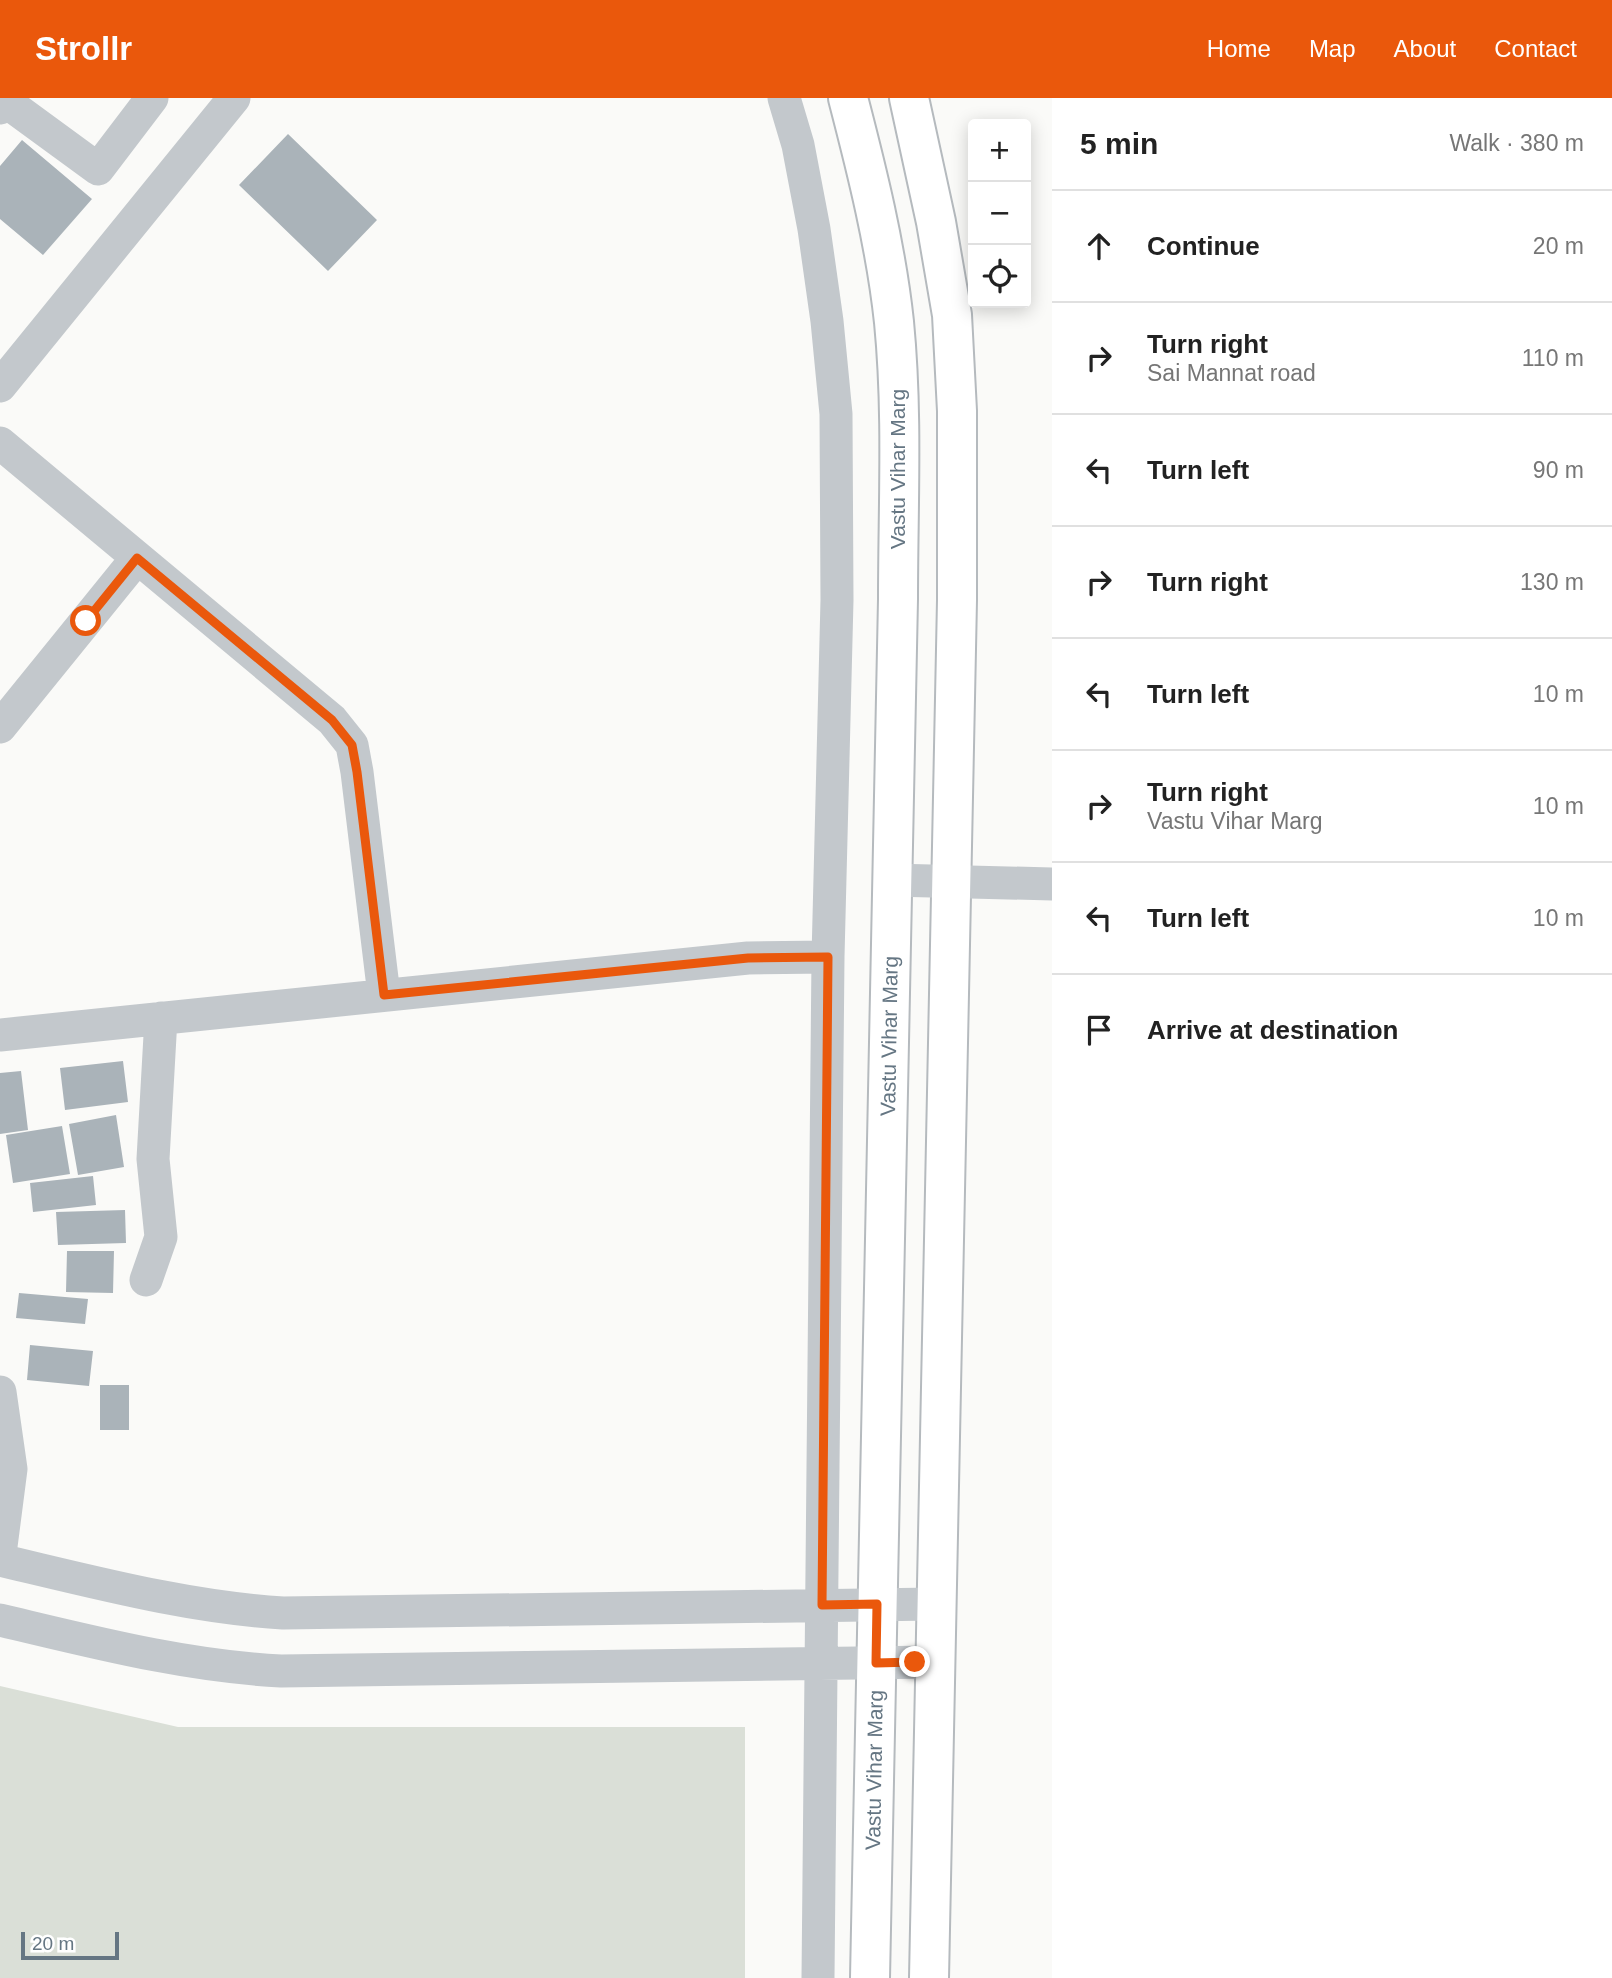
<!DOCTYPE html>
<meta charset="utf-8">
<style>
:root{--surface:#fff;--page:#f2f2f2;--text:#222;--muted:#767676;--line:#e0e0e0;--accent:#ea580c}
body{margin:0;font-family:Arial,sans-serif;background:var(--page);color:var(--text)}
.controls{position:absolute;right:21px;top:21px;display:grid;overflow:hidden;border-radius:7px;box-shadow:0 4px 18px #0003}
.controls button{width:63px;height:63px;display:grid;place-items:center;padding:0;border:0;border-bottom:2px solid var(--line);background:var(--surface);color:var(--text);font:35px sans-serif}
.scale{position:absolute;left:21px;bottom:18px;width:98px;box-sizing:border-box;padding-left:7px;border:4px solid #657683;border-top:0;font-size:19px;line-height:24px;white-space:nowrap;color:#657683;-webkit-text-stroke:5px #fff;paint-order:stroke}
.stop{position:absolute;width:21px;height:21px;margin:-16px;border:5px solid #ea580c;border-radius:50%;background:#fff}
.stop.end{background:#ea580c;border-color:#fff;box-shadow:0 2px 7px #0008}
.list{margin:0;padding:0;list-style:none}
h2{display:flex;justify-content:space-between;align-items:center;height:91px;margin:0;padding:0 28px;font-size:30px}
h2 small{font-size:23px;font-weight:400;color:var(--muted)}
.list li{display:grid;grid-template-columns:46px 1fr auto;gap:21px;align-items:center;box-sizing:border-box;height:112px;padding:0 28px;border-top:2px solid var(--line)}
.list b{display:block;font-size:26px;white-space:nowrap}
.list p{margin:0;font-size:23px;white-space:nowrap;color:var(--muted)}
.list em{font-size:23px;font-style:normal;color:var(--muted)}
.icon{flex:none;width:38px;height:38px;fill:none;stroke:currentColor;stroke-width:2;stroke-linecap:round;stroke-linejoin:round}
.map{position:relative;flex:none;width:1052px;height:1880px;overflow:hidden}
header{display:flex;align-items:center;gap:42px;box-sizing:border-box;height:98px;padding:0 35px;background:var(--accent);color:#fff}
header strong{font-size:33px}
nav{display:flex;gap:38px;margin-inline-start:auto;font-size:24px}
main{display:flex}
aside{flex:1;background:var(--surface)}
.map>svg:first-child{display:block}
.green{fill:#dadfd7}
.building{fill:#aab3b9}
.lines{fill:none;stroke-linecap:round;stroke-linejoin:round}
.major-casing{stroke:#b5babe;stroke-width:42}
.minor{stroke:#c3c8cc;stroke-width:33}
.major{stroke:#fff;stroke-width:38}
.route{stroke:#ea580c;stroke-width:9}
.labels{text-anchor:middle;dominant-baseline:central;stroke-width:7;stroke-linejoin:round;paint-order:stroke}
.street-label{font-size:21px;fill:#657683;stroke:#fff}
</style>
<header>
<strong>Strollr</strong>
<nav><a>Home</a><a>Map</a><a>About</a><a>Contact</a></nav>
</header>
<main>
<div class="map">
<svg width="1052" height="1880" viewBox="0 0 1052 1880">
<rect width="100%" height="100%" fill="#fafaf8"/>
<path class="green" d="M 0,1588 L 178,1629 L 745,1629 L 745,1880 L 0,1880 Z"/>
<path class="building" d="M 288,36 L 377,122 L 328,173 L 239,87 Z
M 22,42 L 92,101 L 43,157 L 0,121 L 0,68 Z
M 123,963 L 128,1004 L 65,1012 L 60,970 Z
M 21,973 L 28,1032 L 0,1036 L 0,975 Z
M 116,1017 L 124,1069 L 78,1077 L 69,1026 Z
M 62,1028 L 70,1076 L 13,1085 L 6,1037 Z
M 93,1078 L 96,1107 L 33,1114 L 30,1085 Z
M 125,1112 L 126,1145 L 58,1147 L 56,1114 Z
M 67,1153 L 114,1153 L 113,1195 L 66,1194 Z
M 19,1195 L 88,1201 L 85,1226 L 16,1220 Z
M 30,1247 L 93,1253 L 89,1288 L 27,1282 Z
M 100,1287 L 129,1287 L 129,1332 L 100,1332 Z"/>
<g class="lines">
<defs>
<path id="major" d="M 848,0 C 867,73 886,149 894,224 C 903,316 898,409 898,501 L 870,1880
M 909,0 L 936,124 L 952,217 L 957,313 L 957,502 L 929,1880"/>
</defs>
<use href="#major" class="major-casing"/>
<path class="minor" d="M 784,0 L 798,47 L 814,131 L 827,223 L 836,316 L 837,502 L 828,859 L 818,1880
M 0,10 L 5,3 L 98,71 L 152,0
M 0,288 L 234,0
M 0,345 L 332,622 L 352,647 L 357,674 L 384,897
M 0,629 L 137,460
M 892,782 L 1052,786
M 0,937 L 748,860 L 828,859
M 146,1182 L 161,1139 L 153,1061 L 161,920
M 0,1456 L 11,1371 L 0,1294
M 0,1462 C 94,1484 187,1509 283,1515 L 935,1506
M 0,1522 C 93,1544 185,1568 281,1573 L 934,1564"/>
<use href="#major" class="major"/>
</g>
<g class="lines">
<path class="route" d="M 86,523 L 137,460 L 332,622 L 352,647 L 357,674 L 384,897 L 748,860 L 828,859 L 822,1507 L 877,1506 L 876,1565 L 915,1564"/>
</g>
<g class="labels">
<g class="street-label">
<text transform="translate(897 371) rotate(-90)">Vastu Vihar Marg</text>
<text transform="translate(889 938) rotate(-89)">Vastu Vihar Marg</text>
<text transform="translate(874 1672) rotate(-89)">Vastu Vihar Marg</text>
</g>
</g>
</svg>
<div class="controls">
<button>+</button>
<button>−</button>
<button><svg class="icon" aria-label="locate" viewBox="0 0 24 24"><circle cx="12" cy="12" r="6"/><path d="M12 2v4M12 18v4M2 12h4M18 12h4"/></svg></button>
</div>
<div class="scale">20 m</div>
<div class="stop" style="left:86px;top:523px"></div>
<div class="stop end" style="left:915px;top:1564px"></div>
</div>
<aside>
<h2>5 min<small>Walk · 380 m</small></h2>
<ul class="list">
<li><svg class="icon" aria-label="ahead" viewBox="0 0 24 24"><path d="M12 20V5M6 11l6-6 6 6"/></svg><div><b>Continue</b></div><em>20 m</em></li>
<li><svg class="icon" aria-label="right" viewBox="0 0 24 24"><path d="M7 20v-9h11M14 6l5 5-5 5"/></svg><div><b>Turn right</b><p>Sai Mannat road</p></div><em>110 m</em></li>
<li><svg class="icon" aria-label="left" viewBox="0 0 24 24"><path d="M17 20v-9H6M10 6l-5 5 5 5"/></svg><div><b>Turn left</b></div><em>90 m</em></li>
<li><svg class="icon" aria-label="right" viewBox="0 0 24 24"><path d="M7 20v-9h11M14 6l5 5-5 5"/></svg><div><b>Turn right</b></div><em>130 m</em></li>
<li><svg class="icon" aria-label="left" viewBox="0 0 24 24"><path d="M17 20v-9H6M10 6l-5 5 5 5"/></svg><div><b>Turn left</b></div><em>10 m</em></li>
<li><svg class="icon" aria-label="right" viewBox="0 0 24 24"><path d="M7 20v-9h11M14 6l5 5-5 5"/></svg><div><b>Turn right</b><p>Vastu Vihar Marg</p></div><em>10 m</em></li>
<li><svg class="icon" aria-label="left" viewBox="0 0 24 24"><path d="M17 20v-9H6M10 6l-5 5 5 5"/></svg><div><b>Turn left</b></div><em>10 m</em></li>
<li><svg class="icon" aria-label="arrive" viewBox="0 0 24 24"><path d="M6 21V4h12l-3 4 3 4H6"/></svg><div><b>Arrive at destination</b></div></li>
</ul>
</aside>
</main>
